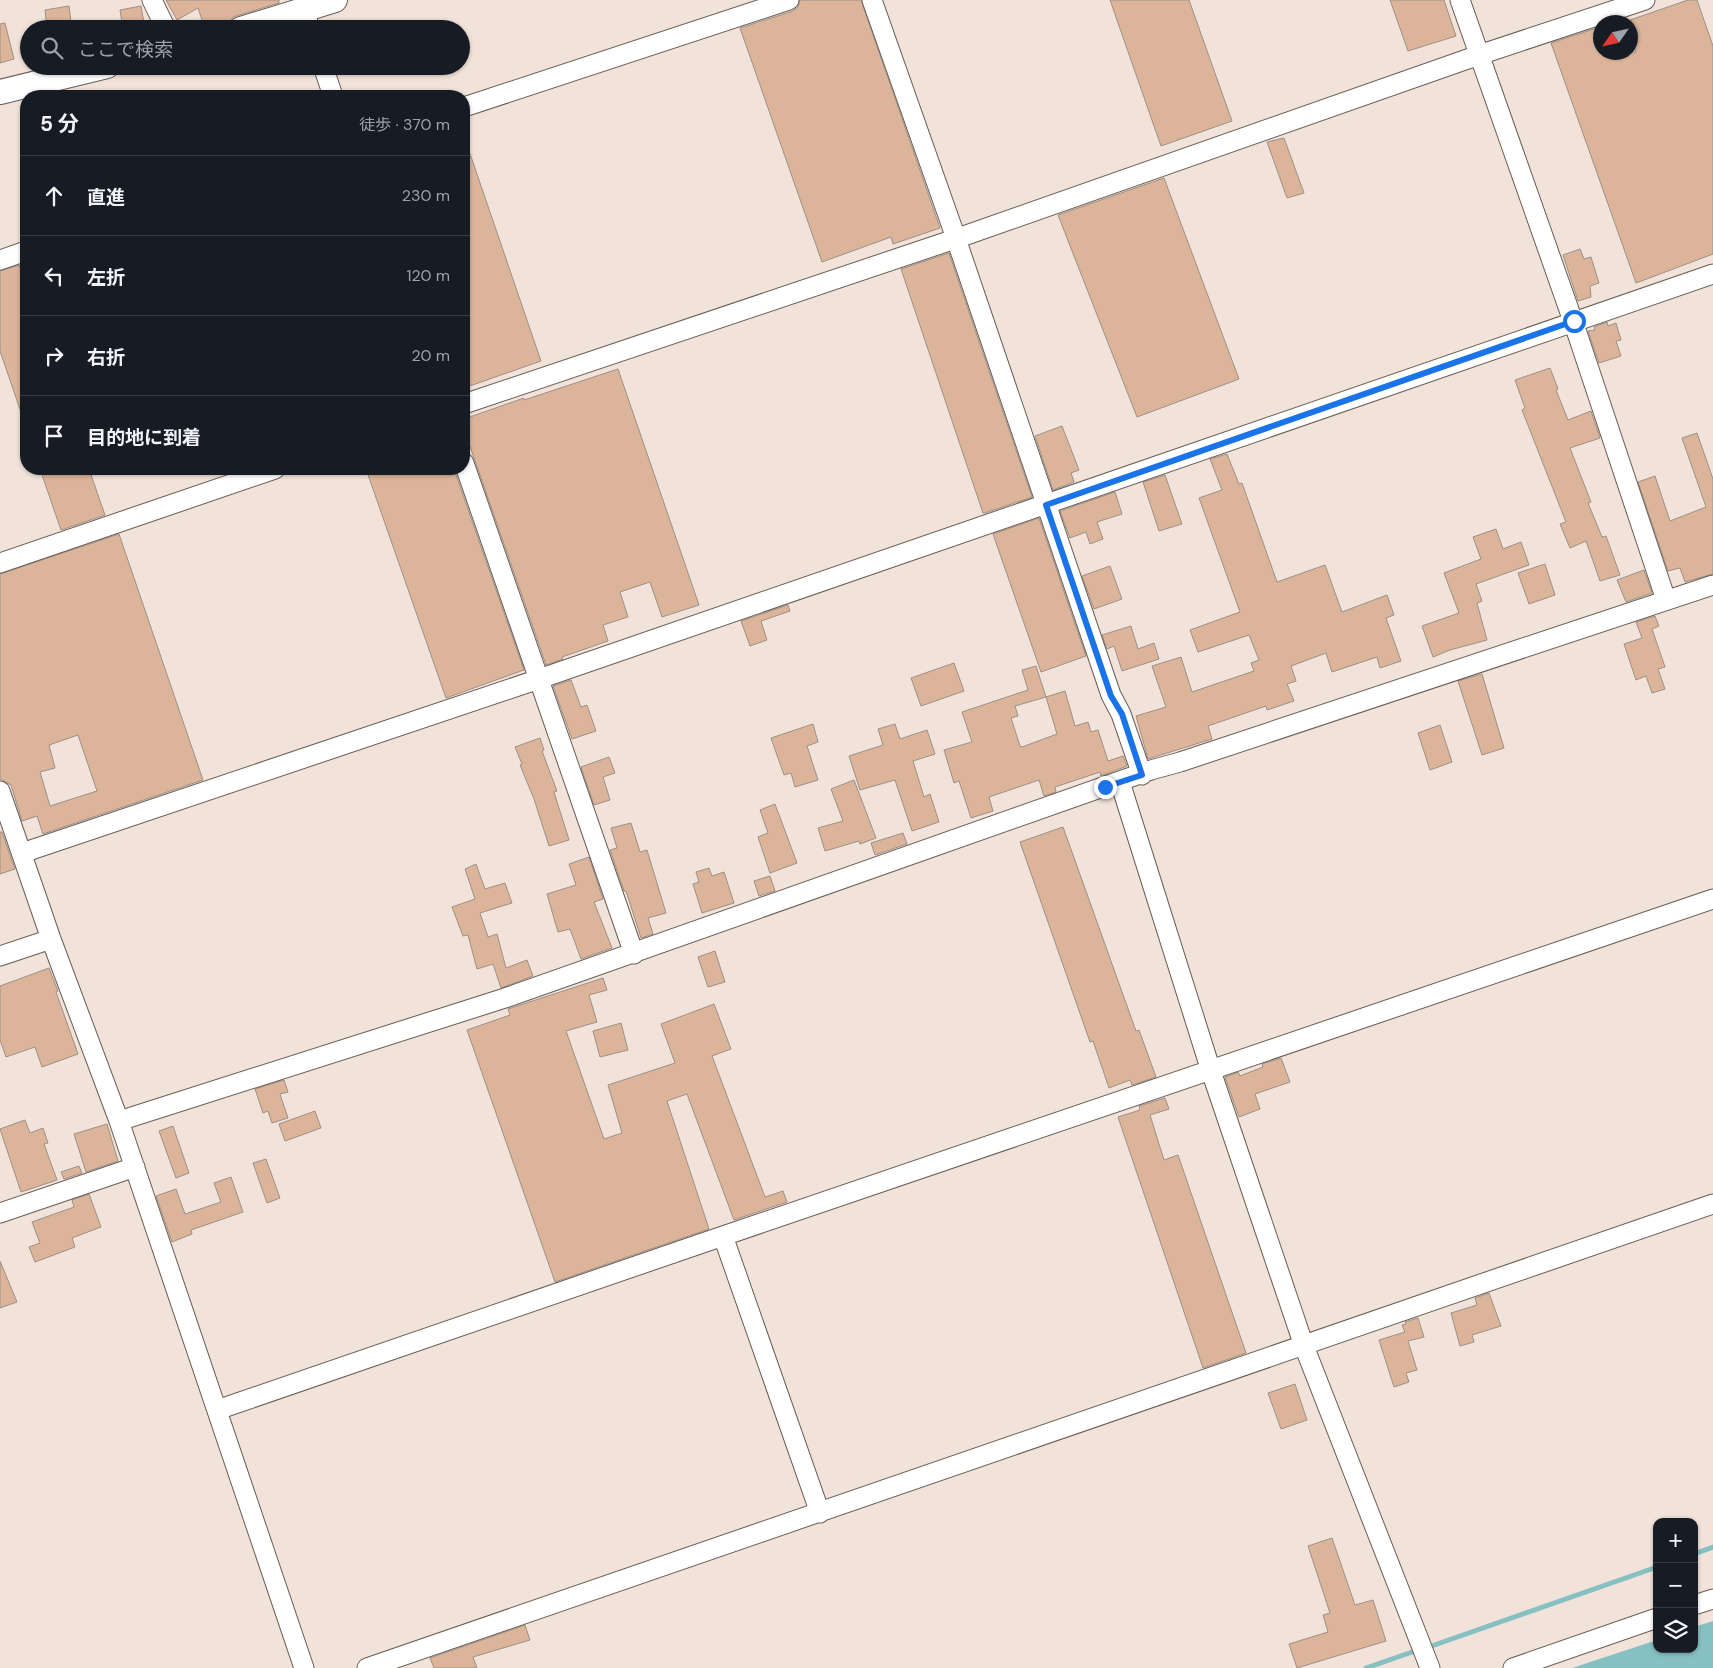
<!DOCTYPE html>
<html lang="ja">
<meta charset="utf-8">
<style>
:root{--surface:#171b24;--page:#242831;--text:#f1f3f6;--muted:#9ea1a6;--line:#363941}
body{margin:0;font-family:"DM Sans","Noto Sans JP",sans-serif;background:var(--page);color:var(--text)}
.controls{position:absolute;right:15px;bottom:15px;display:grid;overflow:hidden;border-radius:10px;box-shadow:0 1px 4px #0004}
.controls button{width:45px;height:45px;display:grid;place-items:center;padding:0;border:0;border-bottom:1px solid var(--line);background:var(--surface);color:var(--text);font:25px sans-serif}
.compass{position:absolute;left:1593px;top:15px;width:45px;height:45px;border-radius:50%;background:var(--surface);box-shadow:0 1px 4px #0004;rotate:236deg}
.stop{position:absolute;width:15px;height:15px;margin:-11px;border:4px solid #1a73e8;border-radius:50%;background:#fff}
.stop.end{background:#1a73e8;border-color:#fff;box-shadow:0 1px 5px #0008}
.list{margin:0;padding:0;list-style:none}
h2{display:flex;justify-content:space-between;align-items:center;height:65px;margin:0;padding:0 20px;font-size:21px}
h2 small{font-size:16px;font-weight:400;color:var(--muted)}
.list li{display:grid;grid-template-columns:32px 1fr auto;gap:15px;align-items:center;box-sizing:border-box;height:80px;padding:0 20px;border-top:1px solid var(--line)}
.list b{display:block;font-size:19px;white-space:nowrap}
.list em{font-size:16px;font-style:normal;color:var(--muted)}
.icon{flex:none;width:28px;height:28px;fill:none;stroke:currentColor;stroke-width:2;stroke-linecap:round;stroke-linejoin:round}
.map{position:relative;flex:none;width:1713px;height:1668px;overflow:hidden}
.search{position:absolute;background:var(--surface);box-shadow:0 1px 4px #0004;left:20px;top:20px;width:450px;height:55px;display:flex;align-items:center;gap:12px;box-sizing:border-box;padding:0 18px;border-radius:28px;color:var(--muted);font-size:19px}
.panel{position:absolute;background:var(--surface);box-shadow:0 1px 4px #0004;left:20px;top:90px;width:450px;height:385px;border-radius:20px}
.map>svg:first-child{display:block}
.water{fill:#87c0c2}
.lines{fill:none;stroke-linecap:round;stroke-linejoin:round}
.stream{stroke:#87c0c2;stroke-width:5}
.building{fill:#dbb499;stroke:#9d9087;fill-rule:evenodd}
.minor-casing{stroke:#685c53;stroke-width:21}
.major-casing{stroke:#685c53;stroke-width:26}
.minor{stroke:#fff;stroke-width:19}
.major{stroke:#fff;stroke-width:24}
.route{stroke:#1a73e8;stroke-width:6}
</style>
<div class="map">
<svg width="1713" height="1668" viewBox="0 0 1713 1668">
<rect width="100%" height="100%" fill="#f1e3d9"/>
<path class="water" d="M 1713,1621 L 1713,1668 L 1572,1668 L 1657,1640 L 1657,1649 L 1694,1649 L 1694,1627 Z"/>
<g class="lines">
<path class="stream" d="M 1694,1554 L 1713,1547
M 1426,1648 L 1657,1567
M 1366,1668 L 1418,1650"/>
</g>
<path class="building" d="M 166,0 L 279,0 L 279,3 L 233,17 L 228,25 L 217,29 L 205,29 L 198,8 L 177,20 Z
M 800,0 L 861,0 L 940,228 L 893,244 L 891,237 L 822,262 L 740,28 L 793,11 L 798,7 Z
M 1110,0 L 1189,0 L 1232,121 L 1161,146 Z
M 1390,0 L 1444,0 L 1456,36 L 1408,51 Z
M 1688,0 L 1697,0 L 1713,46 L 1713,254 L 1636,283 L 1551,43 L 1600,27 L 1600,52 L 1636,52 L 1630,37 L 1630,20 Z
M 69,6 L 72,29 L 47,29 L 45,10 Z
M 141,6 L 145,29 L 123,29 L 120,10 Z
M 5,23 L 14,59 L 0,63 L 0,24 Z
M 1284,138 L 1304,193 L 1287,198 L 1267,142 Z
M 466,142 L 541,361 L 464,388 L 464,143 Z
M 1164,178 L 1239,379 L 1137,417 L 1058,215 Z
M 1580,249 L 1584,259 L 1591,257 L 1599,283 L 1590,286 L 1591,297 L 1578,301 L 1563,255 Z
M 949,253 L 1032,497 L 985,513 L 983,513 L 901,269 Z
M 19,265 L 26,285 L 26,421 L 24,421 L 0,351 L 0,271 Z
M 1607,322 L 1608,326 L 1616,323 L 1621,340 L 1616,341 L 1621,356 L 1599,363 L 1588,331 L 1595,330 L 1594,327 Z
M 1550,368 L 1558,389 L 1556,390 L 1568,420 L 1591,411 L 1600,438 L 1570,448 L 1591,502 L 1588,503 L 1602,537 L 1606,536 L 1620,575 L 1600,581 L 1586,541 L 1570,548 L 1560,524 L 1566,522 L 1522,410 L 1525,408 L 1515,380 Z
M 618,369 L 699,605 L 662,617 L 650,582 L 620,592 L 628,617 L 603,625 L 608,641 L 562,657 L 563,659 L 546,665 L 464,429 L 464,419 L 524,398 L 524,400 Z
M 1062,426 L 1079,470 L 1071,473 L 1074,482 L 1053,490 L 1035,436 Z
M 1697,433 L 1713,479 L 1713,574 L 1685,582 L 1680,568 L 1668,571 L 1638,482 L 1655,476 L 1670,521 L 1706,507 L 1682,438 Z
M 1227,454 L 1239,484 L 1242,483 L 1277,582 L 1325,565 L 1342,612 L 1387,595 L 1394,615 L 1386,618 L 1401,661 L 1380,668 L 1377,657 L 1332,672 L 1326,653 L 1291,666 L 1296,681 L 1287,684 L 1294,701 L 1267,710 L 1266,706 L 1208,726 L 1212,739 L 1148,759 L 1136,716 L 1166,707 L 1152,666 L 1181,657 L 1192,692 L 1254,671 L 1251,663 L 1259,660 L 1249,635 L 1198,652 L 1190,630 L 1240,612 L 1199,498 L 1222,490 L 1210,459 Z
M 40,469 L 89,469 L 105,515 L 61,530 Z
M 366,469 L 454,469 L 524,670 L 446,698 Z
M 1165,475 L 1182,524 L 1159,531 L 1143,482 Z
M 1115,492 L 1122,514 L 1097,522 L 1103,539 L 1090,544 L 1086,532 L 1070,538 L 1060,511 Z
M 1039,518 L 1086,656 L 1041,672 L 993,534 Z
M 1496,529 L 1503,549 L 1521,542 L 1529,565 L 1476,584 L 1482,601 L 1477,603 L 1487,640 L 1450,650 L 1433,657 L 1422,626 L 1459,613 L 1444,573 L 1481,559 L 1473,537 Z
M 119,534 L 203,780 L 43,834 L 37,816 L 22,821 L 11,785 L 0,779 L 0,574 ZM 78,735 L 97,791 L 50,806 L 40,772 L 55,768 L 49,745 Z
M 1545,564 L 1555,595 L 1529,604 L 1518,573 Z
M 1110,566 L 1122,599 L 1094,609 L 1082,576 Z
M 1644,570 L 1652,593 L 1626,602 L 1617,580 Z
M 788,605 L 790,611 L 761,621 L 767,640 L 750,646 L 741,621 Z
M 1655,616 L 1659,626 L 1652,629 L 1665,667 L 1658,669 L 1665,689 L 1652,693 L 1646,676 L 1636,680 L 1624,644 L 1642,638 L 1636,622 Z
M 1131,626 L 1138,649 L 1154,643 L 1159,659 L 1122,671 L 1114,646 L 1107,649 L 1102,635 Z
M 954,663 L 964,691 L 921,706 L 911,678 Z
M 1036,666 L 1046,697 L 1065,691 L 1075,726 L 1088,722 L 1091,732 L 1098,730 L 1108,761 L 1123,756 L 1127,766 L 1101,776 L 1100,772 L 1055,787 L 1056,792 L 1044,796 L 1039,780 L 989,797 L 993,811 L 971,818 L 959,781 L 954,783 L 944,750 L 972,742 L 962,712 L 1028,690 L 1022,670 ZM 1046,697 L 1057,734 L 1022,747 L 1020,746 L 1011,718 L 1018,716 L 1015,706 Z
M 1482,674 L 1504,748 L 1482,755 L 1458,681 Z
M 571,680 L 581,707 L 587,705 L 596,731 L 572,739 L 553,686 Z
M 813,724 L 818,742 L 807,746 L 818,780 L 795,787 L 791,773 L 784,775 L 771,738 Z
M 895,724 L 900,739 L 927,730 L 935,754 L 913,761 L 924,797 L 930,794 L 939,822 L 912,831 L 895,780 L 860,790 L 849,756 L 883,745 L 878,729 Z
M 1440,725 L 1452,762 L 1430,770 L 1418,733 Z
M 540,738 L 544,750 L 542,751 L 557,791 L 554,792 L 569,840 L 549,846 L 534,799 L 520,765 L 522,764 L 515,747 Z
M 609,757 L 615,773 L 603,777 L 610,800 L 594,805 L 581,767 Z
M 854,780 L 876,838 L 860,844 L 859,841 L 825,851 L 818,828 L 843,821 L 831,789 Z
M 775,804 L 797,863 L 770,873 L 758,837 L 768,833 L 760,810 Z
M 631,823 L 640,852 L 647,850 L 666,913 L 648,918 L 653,934 L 641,938 L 626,891 L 624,891 L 610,850 L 617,848 L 611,828 Z
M 1063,827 L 1136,1031 L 1139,1030 L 1156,1077 L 1132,1085 L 1130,1080 L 1109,1088 L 1093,1041 L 1090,1042 L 1020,842 Z
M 0,832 L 2,832 L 15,869 L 0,874 Z
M 903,833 L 907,844 L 875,855 L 871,843 Z
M 589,857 L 603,899 L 594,902 L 612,948 L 581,959 L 570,929 L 558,932 L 547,894 L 576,885 L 569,864 Z
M 476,864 L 485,889 L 505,883 L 512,903 L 480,913 L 488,937 L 497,934 L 506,968 L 527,960 L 533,976 L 501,988 L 493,964 L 477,969 L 468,935 L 463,936 L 452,907 L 475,899 L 465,869 Z
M 709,868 L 712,876 L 724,872 L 734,903 L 702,913 L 693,884 L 699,882 L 696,872 Z
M 770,876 L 775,891 L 759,896 L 754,881 Z
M 715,951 L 725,982 L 708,987 L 698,957 Z
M 49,968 L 58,991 L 56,992 L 78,1054 L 42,1067 L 35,1047 L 6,1057 L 0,1040 L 0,986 Z
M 603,978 L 607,990 L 589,995 L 597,1022 L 566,1031 L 604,1139 L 622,1133 L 608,1085 L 675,1063 L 661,1024 L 714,1004 L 731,1049 L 712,1056 L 765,1197 L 783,1191 L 787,1202 L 734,1220 L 687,1094 L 667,1101 L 709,1229 L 555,1282 L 467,1030 L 510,1015 L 508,1009 Z
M 621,1023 L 628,1050 L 600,1057 L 593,1031 Z
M 1281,1058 L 1290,1082 L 1255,1094 L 1260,1109 L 1239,1117 L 1225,1077 L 1238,1072 L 1240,1076 L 1263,1067 L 1262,1064 Z
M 284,1080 L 288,1092 L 280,1094 L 288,1118 L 272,1123 L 268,1111 L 263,1113 L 255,1089 Z
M 1165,1098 L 1169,1109 L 1150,1115 L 1164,1160 L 1178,1155 L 1246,1353 L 1203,1368 L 1118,1117 L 1140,1110 L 1139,1106 Z
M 315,1111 L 321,1128 L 285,1141 L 279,1124 Z
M 25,1120 L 30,1133 L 43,1128 L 48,1143 L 44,1144 L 57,1180 L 21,1192 L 0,1129 Z
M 107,1124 L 118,1161 L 86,1172 L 74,1134 Z
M 173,1126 L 189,1173 L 176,1178 L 159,1131 Z
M 266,1159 L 280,1198 L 267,1203 L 253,1163 Z
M 79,1166 L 82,1173 L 64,1179 L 61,1172 Z
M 231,1177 L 243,1212 L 191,1230 L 192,1234 L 172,1242 L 156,1196 L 176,1189 L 185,1214 L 221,1202 L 214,1183 Z
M 89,1194 L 101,1227 L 72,1238 L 75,1247 L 35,1262 L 29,1247 L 40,1243 L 32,1222 L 74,1207 L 72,1200 Z
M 0,1261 L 17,1302 L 0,1308 Z
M 1489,1293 L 1501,1326 L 1472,1335 L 1474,1342 L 1460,1346 L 1451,1313 L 1477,1305 L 1475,1298 Z
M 1418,1318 L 1424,1337 L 1408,1341 L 1417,1370 L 1406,1373 L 1409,1382 L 1394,1387 L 1379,1340 L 1405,1332 L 1402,1325 L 1406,1324 L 1405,1322 Z
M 1295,1384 L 1307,1420 L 1281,1429 L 1268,1393 Z
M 1332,1538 L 1355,1605 L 1373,1600 L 1386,1641 L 1297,1668 L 1289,1644 L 1328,1632 L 1323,1615 L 1330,1613 L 1308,1546 Z
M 525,1625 L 530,1640 L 473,1657 L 477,1668 L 434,1668 L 430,1658 Z"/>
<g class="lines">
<defs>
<path id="minor" d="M 152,0 L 166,29
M 872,0 L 951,224 L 1111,695 L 1121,714 L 1142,775
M 1460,0 L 1573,321 L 1666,600
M 304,9 L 310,29
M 323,66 L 333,96
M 464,107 L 789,0
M 0,260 L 26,251
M 464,404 L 955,239 L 1479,55 L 1645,0
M 464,463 L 634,954
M 0,563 L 275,469
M 1120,782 L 1211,1071 L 1304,1346 L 1430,1668
M 0,791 L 51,939 L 119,1121 L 304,1668
M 22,853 L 539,679 L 1713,274
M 0,956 L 51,939
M 119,1121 L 505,998 L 1151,770 L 1180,762 L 1713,585
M 0,1213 L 135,1167
M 723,1236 L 820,1513
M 217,1410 L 723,1236 L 1713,899
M 1694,1605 L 1713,1599
M 367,1668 L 1713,1204
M 1513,1668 L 1657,1618"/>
<path id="major" d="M 241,29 L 335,0
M 0,92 L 107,66"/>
</defs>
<use href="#minor" class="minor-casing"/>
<use href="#major" class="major-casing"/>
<use href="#minor" class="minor"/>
<use href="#major" class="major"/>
</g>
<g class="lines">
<path class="route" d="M 1105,787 L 1142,775 L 1122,714 L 1111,696 L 1046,505 L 1574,321"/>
</g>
</svg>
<div class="controls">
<button>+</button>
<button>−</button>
<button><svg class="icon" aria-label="layers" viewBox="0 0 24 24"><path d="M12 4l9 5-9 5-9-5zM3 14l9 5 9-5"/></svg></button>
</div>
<svg class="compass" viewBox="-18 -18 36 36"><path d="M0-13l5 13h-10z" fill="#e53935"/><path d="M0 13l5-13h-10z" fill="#9ea1a6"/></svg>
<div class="stop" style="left:1574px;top:321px"></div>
<div class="stop end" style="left:1105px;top:787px"></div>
<div class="search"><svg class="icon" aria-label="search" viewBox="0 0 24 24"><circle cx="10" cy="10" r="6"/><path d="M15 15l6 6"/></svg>ここで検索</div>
<section class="panel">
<h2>5 分<small>徒歩 · 370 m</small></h2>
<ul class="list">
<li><svg class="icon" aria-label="ahead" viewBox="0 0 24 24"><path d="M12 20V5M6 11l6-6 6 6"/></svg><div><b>直進</b></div><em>230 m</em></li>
<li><svg class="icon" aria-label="left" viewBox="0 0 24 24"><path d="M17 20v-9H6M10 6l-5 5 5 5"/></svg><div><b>左折</b></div><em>120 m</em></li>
<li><svg class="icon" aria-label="right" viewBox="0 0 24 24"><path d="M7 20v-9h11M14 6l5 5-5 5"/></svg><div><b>右折</b></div><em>20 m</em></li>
<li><svg class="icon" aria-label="arrive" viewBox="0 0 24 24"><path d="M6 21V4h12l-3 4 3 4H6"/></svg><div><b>目的地に到着</b></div></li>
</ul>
</section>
</div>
